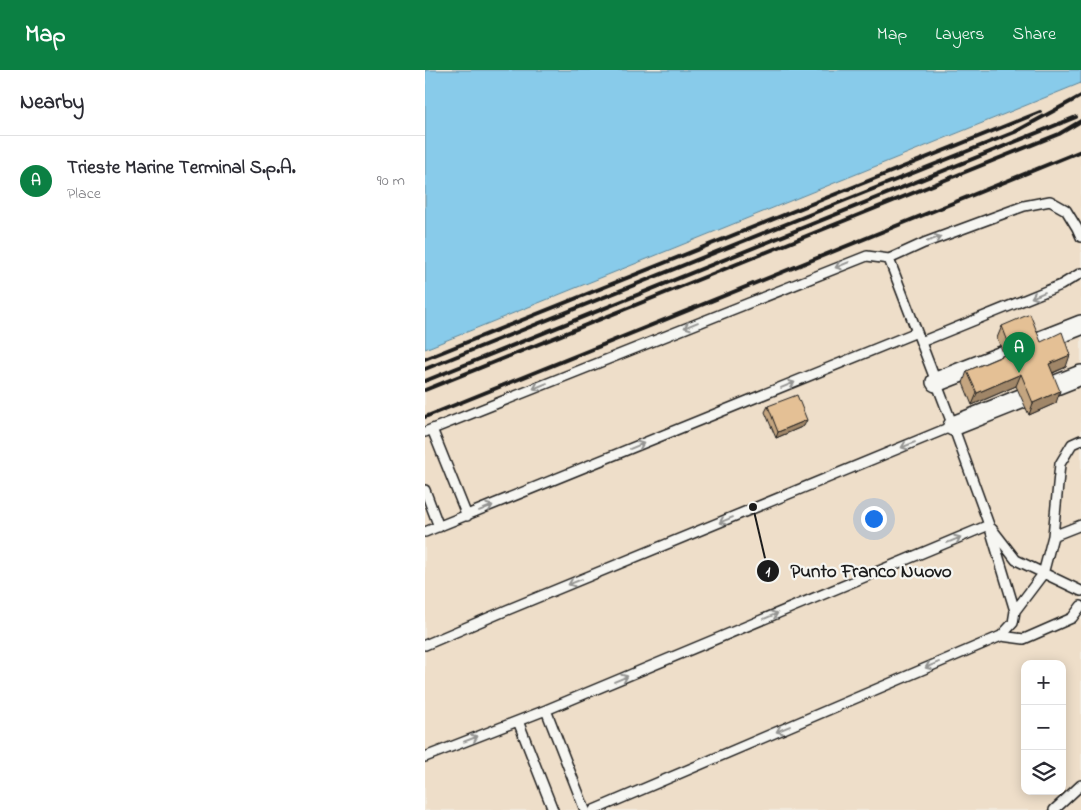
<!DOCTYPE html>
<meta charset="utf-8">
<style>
:root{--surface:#fff;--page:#f7f7f7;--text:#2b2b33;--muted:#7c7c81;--line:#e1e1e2;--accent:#0b8043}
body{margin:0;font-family:"Indie Flower",sans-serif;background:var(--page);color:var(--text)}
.controls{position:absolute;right:15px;bottom:15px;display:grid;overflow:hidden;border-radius:10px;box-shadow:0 2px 12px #0003}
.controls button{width:45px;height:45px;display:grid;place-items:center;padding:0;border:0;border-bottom:1px solid var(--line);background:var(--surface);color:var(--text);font:25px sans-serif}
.you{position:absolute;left:448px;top:448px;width:18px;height:18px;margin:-12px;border:4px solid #fff;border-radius:50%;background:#1a73e8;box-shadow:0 0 0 8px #1a73e833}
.badge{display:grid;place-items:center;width:32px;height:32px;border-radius:50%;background:var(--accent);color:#fff;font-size:16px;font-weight:700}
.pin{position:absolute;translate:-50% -41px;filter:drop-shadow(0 1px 2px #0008)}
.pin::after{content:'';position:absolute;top:26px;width:18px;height:15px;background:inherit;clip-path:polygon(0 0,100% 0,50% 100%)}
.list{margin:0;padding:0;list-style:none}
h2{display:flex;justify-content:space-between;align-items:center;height:65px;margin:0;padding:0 20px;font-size:21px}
h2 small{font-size:16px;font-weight:400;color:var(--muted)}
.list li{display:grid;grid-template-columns:32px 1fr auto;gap:15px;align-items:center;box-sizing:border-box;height:90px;padding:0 20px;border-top:1px solid var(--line)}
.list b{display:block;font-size:19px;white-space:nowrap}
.list p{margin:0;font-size:16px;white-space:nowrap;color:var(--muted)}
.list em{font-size:16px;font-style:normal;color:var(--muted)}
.icon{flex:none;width:28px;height:28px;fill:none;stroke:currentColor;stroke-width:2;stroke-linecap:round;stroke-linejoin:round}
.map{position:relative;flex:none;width:656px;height:740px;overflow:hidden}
header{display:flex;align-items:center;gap:30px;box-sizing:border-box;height:70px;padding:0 25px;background:var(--accent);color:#fff}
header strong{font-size:24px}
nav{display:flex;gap:28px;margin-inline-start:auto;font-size:18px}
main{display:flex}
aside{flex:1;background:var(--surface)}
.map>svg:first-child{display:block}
.built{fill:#eedec9;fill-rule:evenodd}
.water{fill:#88cbea;stroke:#5d8598}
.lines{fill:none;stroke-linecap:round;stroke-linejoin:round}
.lane-casing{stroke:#1c1c1c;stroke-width:12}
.street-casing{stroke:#1c1c1c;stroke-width:22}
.lane{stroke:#f6f6f2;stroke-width:9}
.street{stroke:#f6f6f2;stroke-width:19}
.rail{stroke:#1c1c1c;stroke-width:4}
.wall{fill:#c4a580;stroke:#1c1c1c}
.shaded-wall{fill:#a08668;stroke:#1c1c1c}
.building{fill:#e4c095;stroke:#1c1c1c}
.oneway{stroke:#949492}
.leader{fill:none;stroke:#1c1c1c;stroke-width:2}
.callout-dot{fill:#1c1c1c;stroke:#f6f6f2;stroke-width:2}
.mark-label{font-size:15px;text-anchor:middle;font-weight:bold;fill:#fff}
.callout-label{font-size:19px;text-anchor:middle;font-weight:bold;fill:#1c1c1c;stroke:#f6f6f2;stroke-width:4.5;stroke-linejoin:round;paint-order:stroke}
</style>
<header>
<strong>Map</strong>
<nav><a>Map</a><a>Layers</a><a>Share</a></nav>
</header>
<main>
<aside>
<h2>Nearby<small></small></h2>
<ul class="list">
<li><span class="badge">A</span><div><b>Trieste Marine Terminal S.p.A.</b><p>Place</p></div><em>90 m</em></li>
</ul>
</aside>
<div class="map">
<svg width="656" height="740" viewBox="0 0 656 740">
<rect width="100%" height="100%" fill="#f2ebdf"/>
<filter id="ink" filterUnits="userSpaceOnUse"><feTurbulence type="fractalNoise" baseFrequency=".02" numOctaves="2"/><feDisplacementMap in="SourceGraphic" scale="10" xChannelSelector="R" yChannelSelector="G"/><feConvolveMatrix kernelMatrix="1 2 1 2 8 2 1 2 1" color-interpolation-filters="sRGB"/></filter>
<g filter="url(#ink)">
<path class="built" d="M 656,13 L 656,740 L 0,740 L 0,279 ZM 600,594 L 637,594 L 637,721 L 600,721 Z"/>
<path class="water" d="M 0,0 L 656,0 L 656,13 L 0,279 Z"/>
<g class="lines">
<defs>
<path id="lane" d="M 496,272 L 636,215 L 656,203
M 7,359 L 42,446
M 0,362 L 442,186 L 464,189 L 499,173 L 599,136 L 625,131 L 641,140 L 652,158 L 656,167
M 0,420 L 14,457
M 567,459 L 591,490 L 656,521
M 0,462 L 492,262
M 628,466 L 635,394 L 647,374 L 656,370
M 590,541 L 618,504 L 628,466 L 656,455
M 576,566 L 599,569 L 647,548 L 656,536
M 0,575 L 82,540 L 528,356
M 121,640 L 160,740
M 93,651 L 128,740
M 0,687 L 121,640 L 564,455
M 169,740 L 576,566 L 588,553 L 590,541 L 564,455 L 528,356 L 464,189
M 629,740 L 656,715"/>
<path id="street" d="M 511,312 L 656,255
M 528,356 L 656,305"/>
</defs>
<use href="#lane" class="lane-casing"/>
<use href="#street" class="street-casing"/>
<use href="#lane" class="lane"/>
<use href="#street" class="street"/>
<path class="rail" d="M 0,289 L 615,42
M 0,299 L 590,62 L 656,26
M 0,311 L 651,47
M 0,320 L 624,68 L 634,64 L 656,51
M 0,347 L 656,81"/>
</g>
<path class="wall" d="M 577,256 L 616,272 L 641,297 L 628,303 L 631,333 L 604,345 L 591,316 L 547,335 L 538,313 L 542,301 L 579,285 L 572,268 Z
M 343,336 L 379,356 L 351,368 L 340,342 Z"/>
<path class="shaded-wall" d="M 645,285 L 641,297 L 620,306 L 624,294 Z
M 596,304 L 591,316 L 547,335 L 552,323 Z
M 635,321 L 631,333 L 604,345 L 608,333 Z
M 382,350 L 379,356 L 351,368 L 353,362 Z"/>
<path class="building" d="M 605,244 L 616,272 L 637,262 L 645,285 L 624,294 L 635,321 L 608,333 L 596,304 L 552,323 L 542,301 L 587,282 L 577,256 Z
M 372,325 L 382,350 L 353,362 L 343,336 Z"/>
<defs><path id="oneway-shaft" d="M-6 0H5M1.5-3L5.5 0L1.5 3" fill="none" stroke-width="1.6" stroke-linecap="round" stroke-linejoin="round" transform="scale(1.25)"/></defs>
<g class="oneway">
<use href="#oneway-shaft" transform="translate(509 169) rotate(-20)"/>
<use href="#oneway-shaft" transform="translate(417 195) rotate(158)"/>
<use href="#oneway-shaft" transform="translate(613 225) rotate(158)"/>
<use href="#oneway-shaft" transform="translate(266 255) rotate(158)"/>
<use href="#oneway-shaft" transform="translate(363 315) rotate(-22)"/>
<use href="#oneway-shaft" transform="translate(115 316) rotate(158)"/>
<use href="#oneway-shaft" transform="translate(483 375) rotate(158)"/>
<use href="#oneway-shaft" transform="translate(212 376) rotate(-22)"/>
<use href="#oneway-shaft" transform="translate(61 438) rotate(-22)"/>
<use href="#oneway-shaft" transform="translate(301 450) rotate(158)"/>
<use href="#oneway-shaft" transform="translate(529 470) rotate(-23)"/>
<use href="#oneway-shaft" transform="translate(150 512) rotate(158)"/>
<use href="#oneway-shaft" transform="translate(346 546) rotate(-23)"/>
<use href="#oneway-shaft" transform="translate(507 595) rotate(157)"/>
<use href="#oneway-shaft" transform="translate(196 609) rotate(-23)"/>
<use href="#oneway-shaft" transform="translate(358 659) rotate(157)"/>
<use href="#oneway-shaft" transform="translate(46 669) rotate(-21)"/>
</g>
</g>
<path class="leader" d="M328 437L343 501"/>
<g class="callout-dot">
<circle cx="328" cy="437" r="5"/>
<circle cx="343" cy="501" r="12"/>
</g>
<g class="mark-label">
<text x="343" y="506">1</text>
</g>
<g class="callout-label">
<text x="446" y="507">Punto Franco Nuovo</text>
</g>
</svg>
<div class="controls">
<button>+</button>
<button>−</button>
<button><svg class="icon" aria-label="layers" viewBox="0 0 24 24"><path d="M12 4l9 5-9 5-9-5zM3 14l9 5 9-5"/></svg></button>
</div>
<div class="you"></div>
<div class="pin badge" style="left:594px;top:303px">A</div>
</div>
</main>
